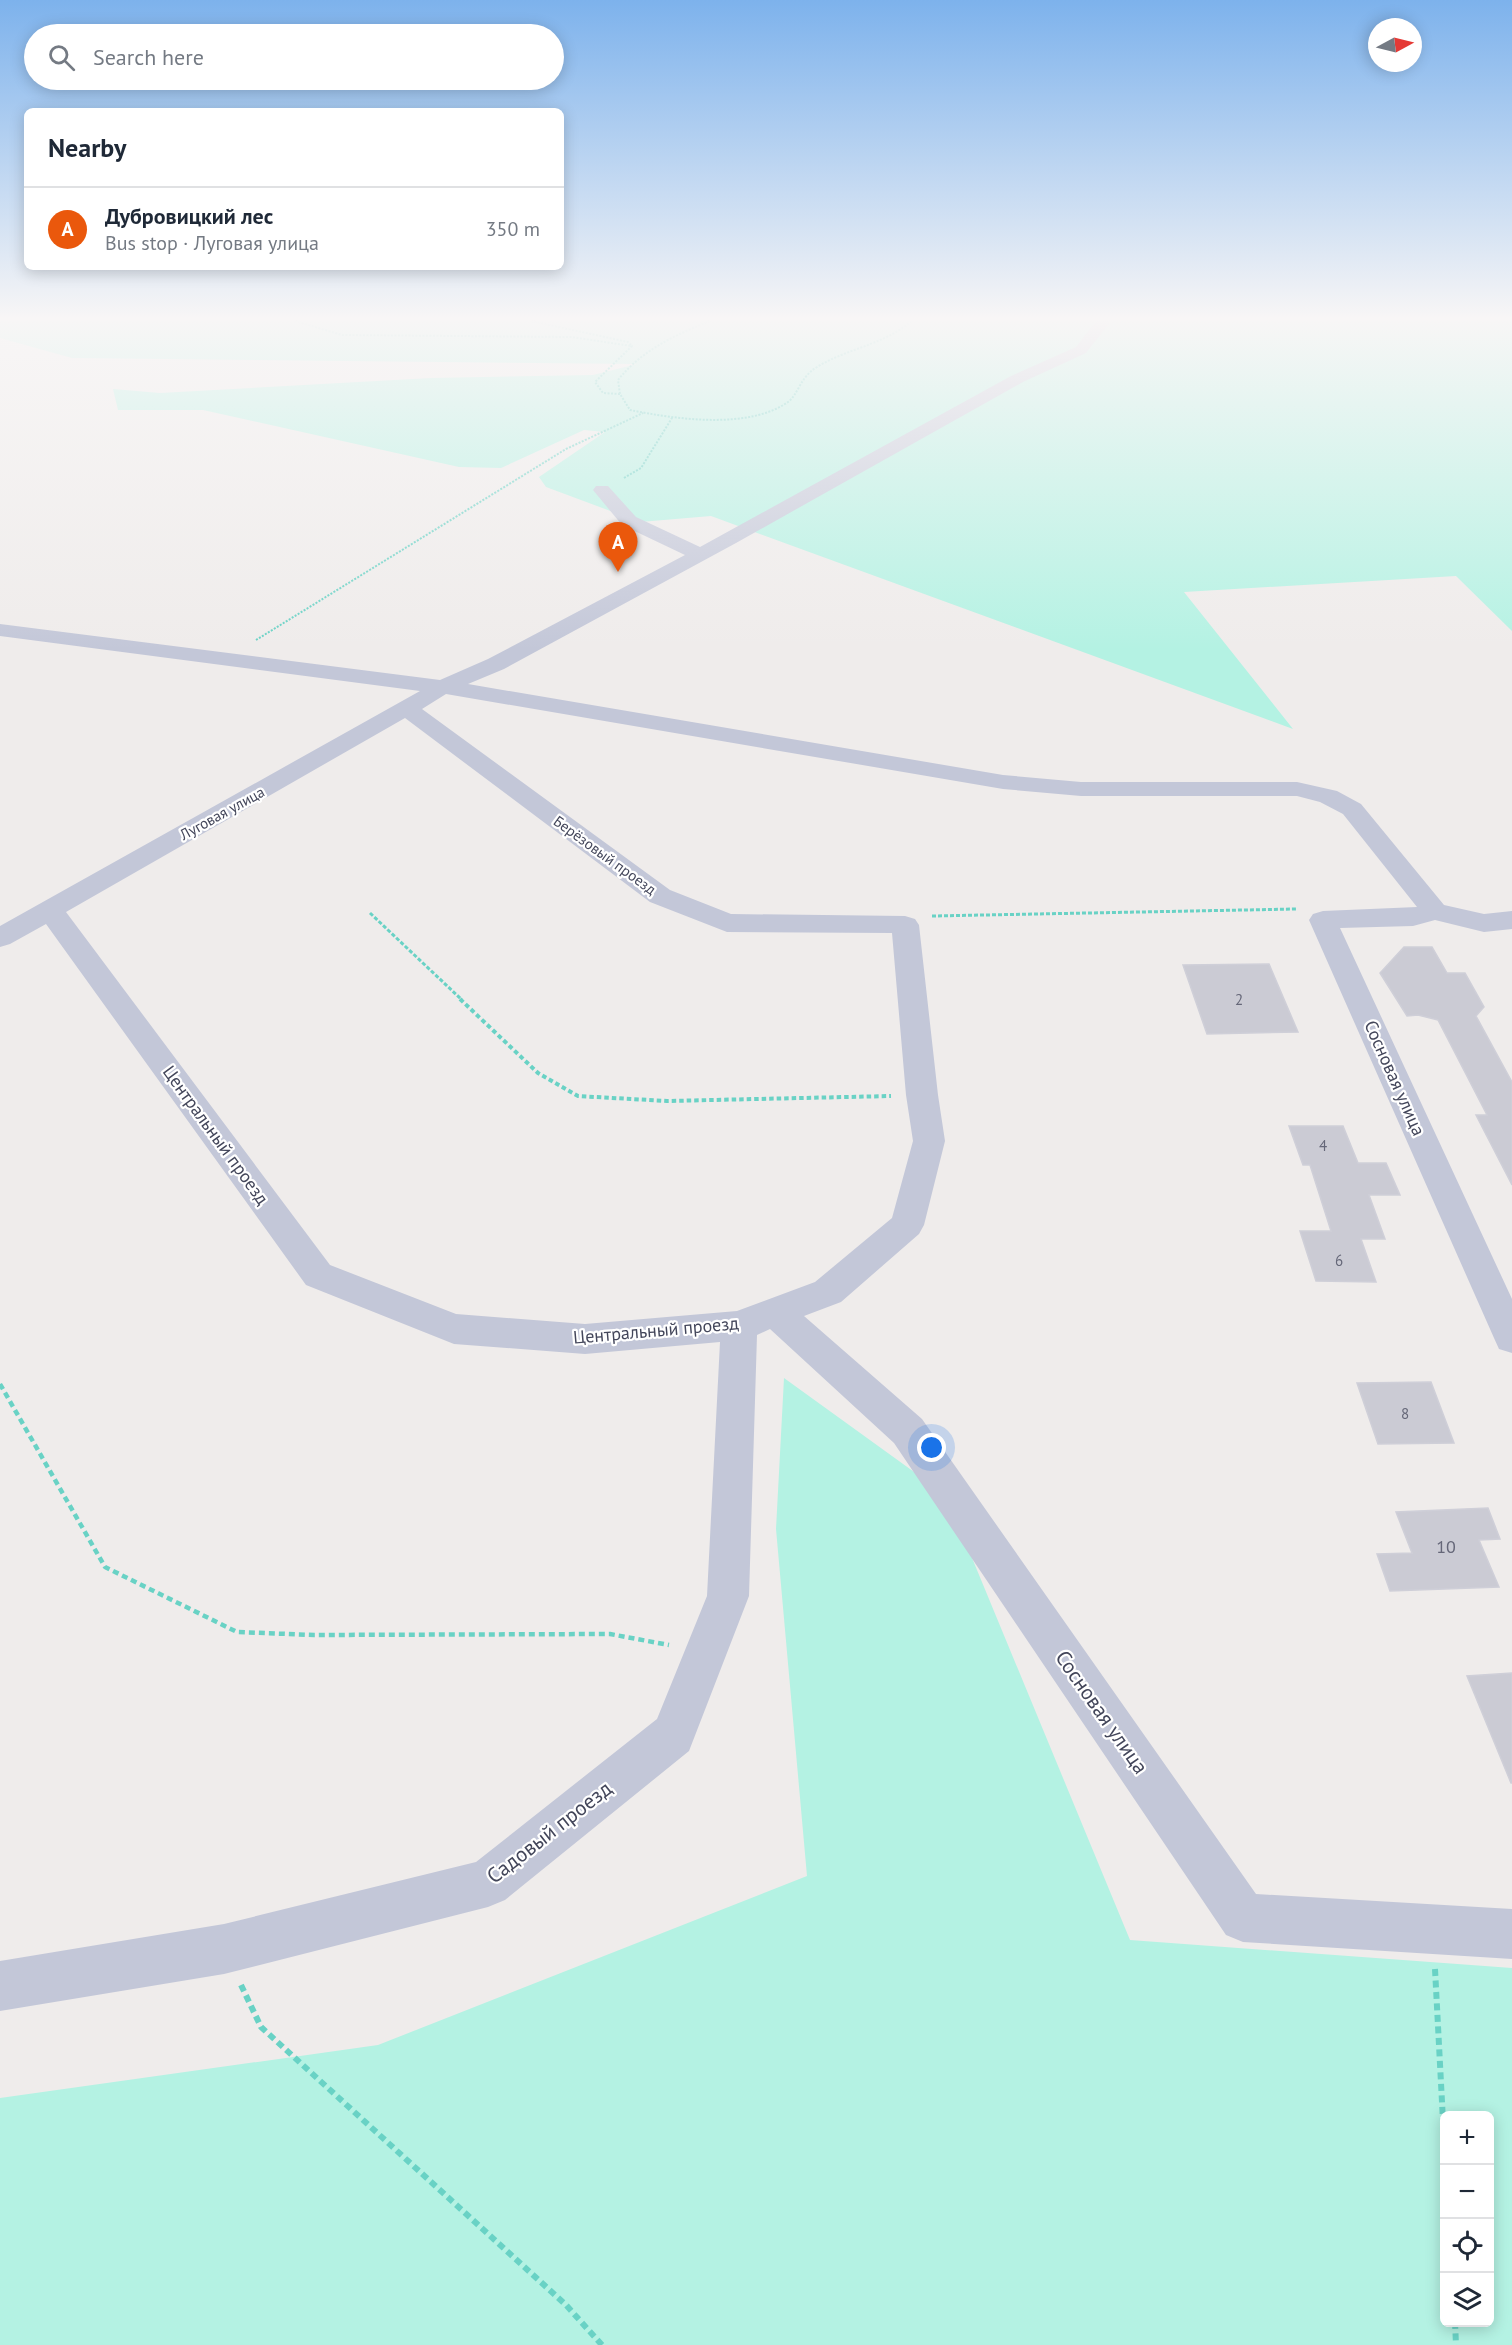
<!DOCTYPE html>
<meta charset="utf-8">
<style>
:root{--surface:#fff;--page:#f2f2f3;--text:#1f2937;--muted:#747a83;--line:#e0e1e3;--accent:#ea580c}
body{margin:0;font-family:"PT Sans",sans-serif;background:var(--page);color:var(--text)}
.controls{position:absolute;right:18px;bottom:18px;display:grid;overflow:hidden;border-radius:9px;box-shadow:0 3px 15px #0003}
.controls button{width:54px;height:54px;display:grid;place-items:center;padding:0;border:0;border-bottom:2px solid var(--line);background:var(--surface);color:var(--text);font:30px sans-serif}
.compass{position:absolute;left:1368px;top:18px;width:54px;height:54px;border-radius:50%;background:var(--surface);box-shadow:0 3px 15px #0003;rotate:83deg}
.you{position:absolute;left:932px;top:1448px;width:21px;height:21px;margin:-15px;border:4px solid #fff;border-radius:50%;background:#1a73e8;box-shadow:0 0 0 9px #1a73e833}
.badge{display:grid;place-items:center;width:39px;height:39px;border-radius:50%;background:var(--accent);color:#fff;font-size:20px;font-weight:700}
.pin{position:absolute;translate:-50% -50px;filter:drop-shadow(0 2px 3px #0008)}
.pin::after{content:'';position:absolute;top:32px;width:21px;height:18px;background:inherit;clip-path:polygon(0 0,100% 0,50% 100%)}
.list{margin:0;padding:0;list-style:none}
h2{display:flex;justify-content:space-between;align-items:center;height:78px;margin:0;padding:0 24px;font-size:26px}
h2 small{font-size:20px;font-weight:400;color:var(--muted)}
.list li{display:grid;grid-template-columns:39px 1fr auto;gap:18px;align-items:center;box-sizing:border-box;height:84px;padding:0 24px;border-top:2px solid var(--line)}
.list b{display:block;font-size:22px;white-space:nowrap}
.list p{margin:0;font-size:20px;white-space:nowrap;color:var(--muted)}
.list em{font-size:20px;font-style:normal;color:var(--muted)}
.icon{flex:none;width:33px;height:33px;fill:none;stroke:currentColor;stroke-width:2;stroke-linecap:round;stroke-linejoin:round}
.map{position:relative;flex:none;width:1512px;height:2345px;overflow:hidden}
.search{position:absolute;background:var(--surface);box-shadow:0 3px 15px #0003;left:24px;top:24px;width:540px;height:66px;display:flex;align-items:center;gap:15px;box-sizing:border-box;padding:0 21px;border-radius:33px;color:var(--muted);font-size:22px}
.panel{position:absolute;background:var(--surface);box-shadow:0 3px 15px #0003;left:24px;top:108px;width:540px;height:162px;border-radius:9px}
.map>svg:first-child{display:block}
.green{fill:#b4f2e3;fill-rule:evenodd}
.building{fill:#cbcbd4;stroke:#cfcfd8;stroke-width:1.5}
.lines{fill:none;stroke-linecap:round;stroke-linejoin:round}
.path-far4{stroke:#69d2c5;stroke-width:2;stroke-dasharray:2 1.5;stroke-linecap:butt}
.path-far3{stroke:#69d2c5;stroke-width:3;stroke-dasharray:4 2;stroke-linecap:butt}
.path-far2{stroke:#69d2c5;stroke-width:4;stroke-dasharray:4.5 3;stroke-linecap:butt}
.path-far1{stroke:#69d2c5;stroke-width:4.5;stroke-dasharray:6 4;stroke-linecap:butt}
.path{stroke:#69d2c5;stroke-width:6;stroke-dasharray:7 4.5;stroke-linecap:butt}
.minor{fill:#c3c7d8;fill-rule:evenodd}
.labels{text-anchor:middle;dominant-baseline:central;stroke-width:4.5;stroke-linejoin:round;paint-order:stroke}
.far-street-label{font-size:15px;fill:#43465a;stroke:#fff}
.number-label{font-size:15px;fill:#656778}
.street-label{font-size:18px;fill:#43465a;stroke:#fff}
.near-number-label{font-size:18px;fill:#656778}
.near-street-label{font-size:21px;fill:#43465a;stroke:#fff}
</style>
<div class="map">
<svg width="1512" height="2345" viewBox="0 0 1512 2345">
<rect width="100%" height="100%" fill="#efeceb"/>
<path class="green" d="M 0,321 L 1512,321 L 1512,631 L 1456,576 L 1184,592 L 1293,729 L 711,516 L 640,522 L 546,487 L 539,477 L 605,432 L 584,430 L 501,468 L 459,467 L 203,410 L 118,410 L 113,389 L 160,393 L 431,378 L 593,375 L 637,364 L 72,358 L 0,338 Z
M 784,1378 L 946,1495 L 1130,1940 L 1512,1968 L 1512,2345 L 0,2345 L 0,2098 L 378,2045 L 807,1876 L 776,1529 ZM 1444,2116 L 1490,2116 L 1490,2322 L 1444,2322 Z"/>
<path class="building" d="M 1404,947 L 1432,947 L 1447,973 L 1465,973 L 1484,1007 L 1476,1016 L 1512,1082 L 1512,1185 L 1476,1115 L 1487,1115 L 1438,1020 L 1418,1015 L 1407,1016 L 1380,973 Z
M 1269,964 L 1298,1032 L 1207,1034 L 1183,965 Z
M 1289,1126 L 1343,1126 L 1358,1163 L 1386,1163 L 1400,1195 L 1369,1195 L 1385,1239 L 1361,1239 L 1376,1282 L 1316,1281 L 1300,1231 L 1331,1231 L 1310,1165 L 1303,1165 Z
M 1431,1382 L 1454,1443 L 1378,1444 L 1357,1383 Z
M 1488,1508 L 1500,1539 L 1479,1540 L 1499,1587 L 1390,1591 L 1377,1554 L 1412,1553 L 1396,1512 Z
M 1512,1673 L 1512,1783 L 1511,1783 L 1467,1676 Z"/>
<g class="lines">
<path class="path-far4" d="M 295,321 L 342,335 L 571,337 L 632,346 L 595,382 L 603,393 L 620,394
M 531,321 L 628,342 L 632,346
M 710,321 C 675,335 642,350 618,380 L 620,394 L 630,410 C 675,419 748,430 788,402 C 798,395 800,377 817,367 C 848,348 881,346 912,321
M 624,478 L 641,468 L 672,418
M 256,640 L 566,449 L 643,413"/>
<path class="path-far3" d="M 370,913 L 462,1000
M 932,916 L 1296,909"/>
<path class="path-far2" d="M 460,999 L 538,1073 L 578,1096 L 667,1101 L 891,1096"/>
<path class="path-far1" d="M 0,1384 L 105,1567 L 237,1632 L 314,1635 L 610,1634 L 669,1645"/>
<path class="path" d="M 1435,1969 L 1444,2140
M 241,1985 L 261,2027 L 566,2305 L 602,2345
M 1455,2322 L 1456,2345"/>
<path class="minor" d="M 1096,321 L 1111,321 L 1086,353 L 1023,382 L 736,543 L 504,669 L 468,684 L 1003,775 L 1081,782 L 1297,782 L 1337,791 L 1361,804 L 1444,905 L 1484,914 L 1512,911 L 1512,929 L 1484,932 L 1435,920 L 1413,926 L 1340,928 L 1512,1299 L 1512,1353 L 1499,1349 L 1494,1338 L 1309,920 L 1313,914 L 1323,911 L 1417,907 L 1343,814 L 1320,802 L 1297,796 L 1081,796 L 1003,789 L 446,694 L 422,709 L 670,890 L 731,914 L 905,916 L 915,919 L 919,925 L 938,1095 L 945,1141 L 924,1225 L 919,1234 L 841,1302 L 804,1316 L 922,1419 L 1256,1894 L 1512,1909 L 1512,1959 L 1243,1942 L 1226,1935 L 894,1443 L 770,1329 L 757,1335 L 749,1596 L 689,1751 L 505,1900 L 488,1907 L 224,1974 L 0,2011 L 0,1961 L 224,1924 L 476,1862 L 657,1719 L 707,1596 L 720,1342 L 585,1354 L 454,1344 L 306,1285 L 46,924 L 10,944 L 0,947 L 0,926 L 420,691 L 0,636 L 0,624 L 440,680 L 488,659 L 685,555 L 622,525 L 593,490 L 596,486 L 608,486 L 636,517 L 700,547 L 1011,376 L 1076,347 ZM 405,718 L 650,902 L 727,932 L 892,933 L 906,1095 L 913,1141 L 892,1218 L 815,1282 L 737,1311 L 585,1324 L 456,1314 L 330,1265 L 66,912 Z"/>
</g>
<linearGradient id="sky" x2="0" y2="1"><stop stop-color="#7db2ec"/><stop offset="0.49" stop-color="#f8f6f6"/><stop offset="1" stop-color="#f8f6f6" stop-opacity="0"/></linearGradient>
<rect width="1512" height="650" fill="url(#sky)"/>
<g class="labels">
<g class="far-street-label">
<text transform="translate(222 813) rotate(-29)">Луговая улица</text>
<text transform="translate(605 855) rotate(36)">Берёзовый проезд</text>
</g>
<g class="number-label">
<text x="1239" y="999">2</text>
<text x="1323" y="1145">4</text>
<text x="1339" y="1260">6</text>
<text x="1405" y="1413">8</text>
</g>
<g class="street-label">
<text transform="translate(1395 1078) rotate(66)">Сосновая улица</text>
<text transform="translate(216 1135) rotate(54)">Центральный проезд</text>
<text transform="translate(656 1330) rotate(-5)">Центральный проезд</text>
</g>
<g class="near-number-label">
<text x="1446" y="1546">10</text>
</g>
<g class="near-street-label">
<text transform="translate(1102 1712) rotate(55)">Сосновая улица</text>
<text transform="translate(549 1832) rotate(-38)">Садовый проезд</text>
</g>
</g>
</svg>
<div class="controls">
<button>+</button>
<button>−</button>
<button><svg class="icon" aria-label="locate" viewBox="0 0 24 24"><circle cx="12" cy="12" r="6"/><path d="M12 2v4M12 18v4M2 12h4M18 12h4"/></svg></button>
<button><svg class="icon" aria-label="layers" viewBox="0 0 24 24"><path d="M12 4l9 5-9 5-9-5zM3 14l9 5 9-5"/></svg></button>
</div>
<svg class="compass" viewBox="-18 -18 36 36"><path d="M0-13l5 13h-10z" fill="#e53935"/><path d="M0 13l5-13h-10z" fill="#747a83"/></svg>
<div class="you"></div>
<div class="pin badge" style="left:618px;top:572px">A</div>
<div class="search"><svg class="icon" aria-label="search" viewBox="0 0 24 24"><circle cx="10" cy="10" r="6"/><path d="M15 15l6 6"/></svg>Search here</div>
<section class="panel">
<h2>Nearby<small></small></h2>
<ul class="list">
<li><span class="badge">A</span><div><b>Дубровицкий лес</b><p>Bus stop · Луговая улица</p></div><em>350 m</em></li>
</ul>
</section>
</div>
